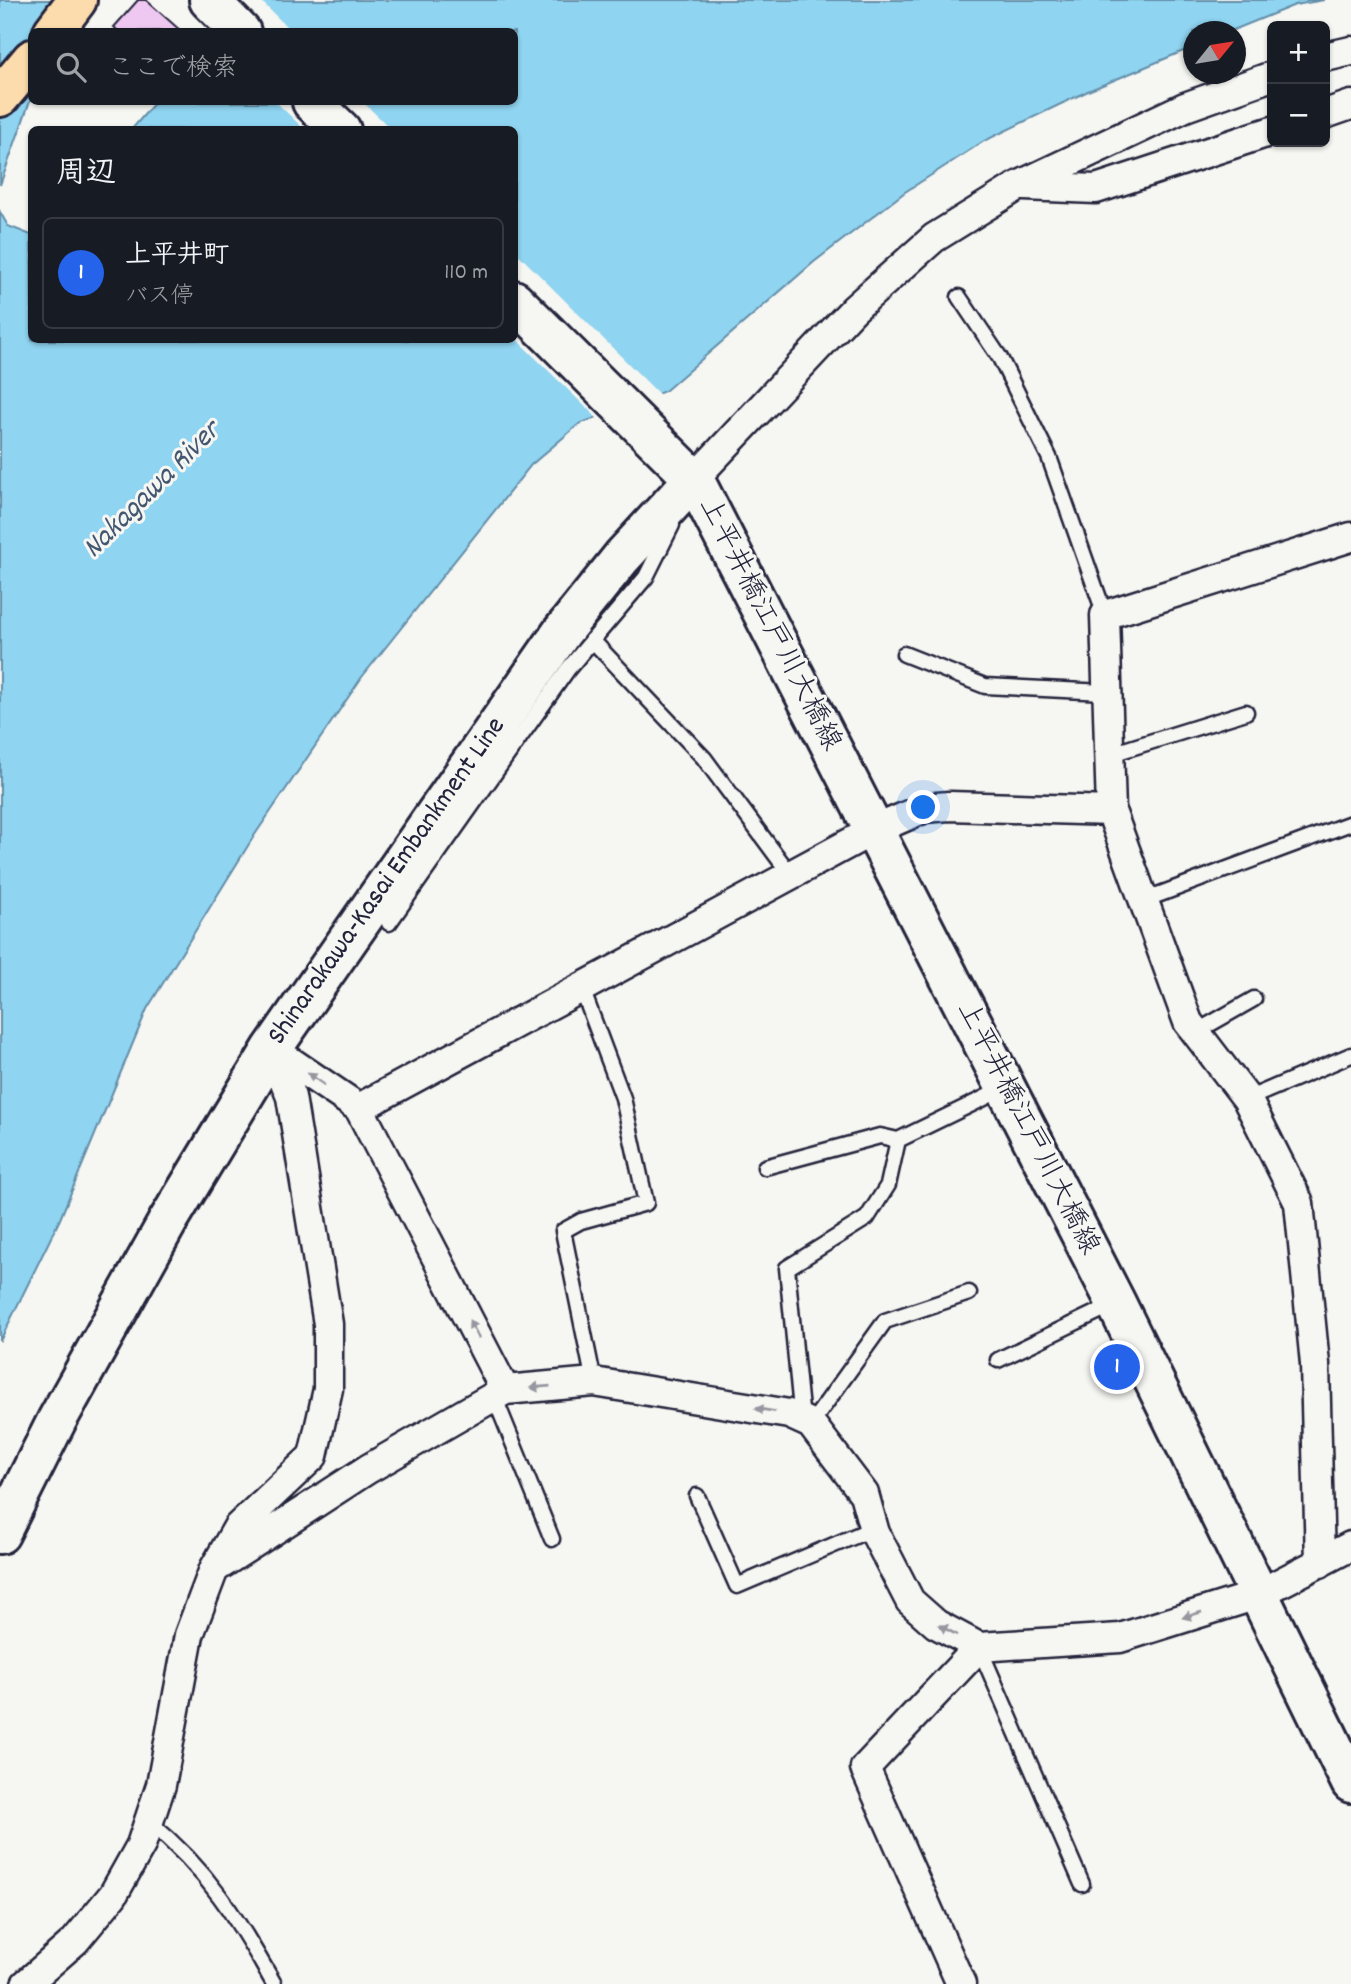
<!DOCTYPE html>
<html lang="ja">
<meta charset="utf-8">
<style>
:root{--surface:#171b24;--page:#20242c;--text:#f1f3f6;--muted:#9ea1a6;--line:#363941;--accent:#2563eb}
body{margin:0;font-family:Dekko,"Klee One",sans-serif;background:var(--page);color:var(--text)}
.controls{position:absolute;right:21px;top:21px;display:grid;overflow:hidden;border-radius:10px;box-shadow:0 2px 5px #0004}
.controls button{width:63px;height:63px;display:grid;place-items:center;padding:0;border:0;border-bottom:2px solid var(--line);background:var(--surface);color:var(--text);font:35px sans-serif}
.compass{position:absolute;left:1183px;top:21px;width:63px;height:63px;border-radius:50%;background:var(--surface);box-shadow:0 2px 5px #0004;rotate:60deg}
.you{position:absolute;left:924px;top:808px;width:24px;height:24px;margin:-18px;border:5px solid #fff;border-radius:50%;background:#1a73e8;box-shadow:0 0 0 10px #1a73e833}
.badge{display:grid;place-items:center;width:46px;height:46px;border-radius:50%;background:var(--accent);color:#fff;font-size:23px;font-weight:700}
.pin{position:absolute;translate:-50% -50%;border:4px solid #fff;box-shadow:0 2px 7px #0006}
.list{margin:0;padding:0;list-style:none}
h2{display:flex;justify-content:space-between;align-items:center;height:91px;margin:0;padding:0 28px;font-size:30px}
h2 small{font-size:23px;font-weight:400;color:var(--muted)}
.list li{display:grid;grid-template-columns:46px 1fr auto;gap:21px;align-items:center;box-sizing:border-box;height:112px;margin:0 14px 14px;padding:0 14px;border:2px solid var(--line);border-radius:10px}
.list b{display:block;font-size:26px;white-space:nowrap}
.list p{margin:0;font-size:23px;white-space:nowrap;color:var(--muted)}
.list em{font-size:23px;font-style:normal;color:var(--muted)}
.icon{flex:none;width:38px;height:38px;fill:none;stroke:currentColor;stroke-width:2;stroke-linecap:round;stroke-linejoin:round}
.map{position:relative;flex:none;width:1351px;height:1984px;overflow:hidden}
.search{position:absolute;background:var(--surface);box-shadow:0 2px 5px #0004;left:28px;top:28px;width:490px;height:77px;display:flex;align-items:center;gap:18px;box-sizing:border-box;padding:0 24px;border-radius:10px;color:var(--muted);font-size:26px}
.panel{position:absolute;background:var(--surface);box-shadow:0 2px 5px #0004;left:28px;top:126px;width:490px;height:217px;border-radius:10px}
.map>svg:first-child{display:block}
.water{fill:#8fd4f0;stroke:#638da8;stroke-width:2}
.pier{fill:#f6f6f2}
.building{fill:#efc8f2;stroke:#22223b;stroke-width:2}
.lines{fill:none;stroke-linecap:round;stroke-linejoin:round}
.lane-casing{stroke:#22223b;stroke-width:19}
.street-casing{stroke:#22223b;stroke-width:33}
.secondary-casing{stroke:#22223b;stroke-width:44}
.highway-casing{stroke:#22223b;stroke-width:44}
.lane{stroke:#f6f6f2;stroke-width:14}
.street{stroke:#f6f6f2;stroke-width:28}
.secondary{stroke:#f6f6f2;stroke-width:38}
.highway{stroke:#fcdcac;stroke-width:38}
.oneway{fill:#9797a0}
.labels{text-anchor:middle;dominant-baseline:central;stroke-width:6;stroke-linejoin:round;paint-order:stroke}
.street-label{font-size:28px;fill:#22223b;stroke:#f6f6f2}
.water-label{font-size:30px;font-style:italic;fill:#435771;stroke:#f6f6f2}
</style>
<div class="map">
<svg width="1351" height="1984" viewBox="0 0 1351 1984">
<rect width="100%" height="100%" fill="#f6f6f2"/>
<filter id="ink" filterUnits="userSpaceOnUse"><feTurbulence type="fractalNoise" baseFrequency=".0143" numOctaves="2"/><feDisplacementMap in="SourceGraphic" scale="14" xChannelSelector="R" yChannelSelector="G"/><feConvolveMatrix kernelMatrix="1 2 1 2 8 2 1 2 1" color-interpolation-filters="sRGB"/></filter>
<g filter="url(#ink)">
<path class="water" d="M 0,0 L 66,0 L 55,31 L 32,32 L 31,98 L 0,185 Z
M 254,0 L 1324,0 L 1295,5 L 1231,31 L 1194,32 L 1193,47 L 1088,91 L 984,141 L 905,192 L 814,262 L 665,391 L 579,424 L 531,465 L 362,677 L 254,836 L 147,1009 L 60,1219 L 0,1341 L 0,212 L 8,226 L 31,235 L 32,340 L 514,340 L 514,130 L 132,129 L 155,102 L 514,102 L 514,32 L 222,31 Z"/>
<path class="pier" d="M 249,0 L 260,0 L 292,32 L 218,31 Z
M 276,102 L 363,102 L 391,129 L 305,130 Z
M 515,251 L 661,396 L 599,420 L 514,337 Z"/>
<path class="building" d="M 138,0 L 146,0 L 181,31 L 119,32 L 114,27 Z"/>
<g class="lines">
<defs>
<path id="lane" d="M 959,297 L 1000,358 L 1049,457 L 1105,615
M 592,640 L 704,758 L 790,874
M 904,654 L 985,686 L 1105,692
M 1108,755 L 1246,712
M 1144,900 L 1351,823
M 389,923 L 568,669 L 646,577 L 672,525
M 582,989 L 623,1098 L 646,1203 L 581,1221 L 563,1231 L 594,1382
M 1196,1032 L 1254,999
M 1247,1099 L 1351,1055
M 765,1167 L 880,1136 L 898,1140
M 998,1360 L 1114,1304
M 494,1396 L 552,1539
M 802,1420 L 787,1268 L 867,1218 L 888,1185 L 898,1140 L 1005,1088
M 811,1424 L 885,1321 L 969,1293
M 697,1496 L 737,1586 L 874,1528
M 979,1647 L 1082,1884
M 149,1822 C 208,1870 237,1918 274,1984"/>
<path id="street" d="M 1325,57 L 1351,51
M 1325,114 L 1351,105
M 1024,186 L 1096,189 L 1272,131
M 694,479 L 854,309 L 934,238 L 1018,186 L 1185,107 L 1272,76
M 272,1049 L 359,1108 L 505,1390
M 359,1108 L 872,831 L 925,808 L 949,806 L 1111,811
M 1320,1563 L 1315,1364 L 1299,1203 L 1247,1099 L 1188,1022 L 1111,811 L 1105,615 L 1351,537
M 214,1569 L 368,1469 L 505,1390 L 594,1382 L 789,1414 L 811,1424 L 864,1494 L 875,1533 L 910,1601 L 936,1624 L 979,1647 L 1120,1638 L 1257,1595 L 1351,1546
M 26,1984 L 75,1941 L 113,1895 L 141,1845 L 161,1785 L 189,1635 L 214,1569 L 238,1527 L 313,1456 L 328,1389 L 328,1324 L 291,1097 L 272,1049
M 961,1984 L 865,1768 L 979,1647"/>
<path id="secondary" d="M 209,0 L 241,32
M 312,102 L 341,130
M 514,300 L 694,479 L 1116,1303 L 1351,1783
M 0,1534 L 57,1420 L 168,1221 L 272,1049 L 562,632 L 622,557 L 694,479"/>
<path id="highway" d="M 53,32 L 77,0
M 0,97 L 32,59"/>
</defs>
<use href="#lane" class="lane-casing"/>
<use href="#street" class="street-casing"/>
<use href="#secondary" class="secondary-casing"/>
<use href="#highway" class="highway-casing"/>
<use href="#lane" class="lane"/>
<use href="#street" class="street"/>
<use href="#secondary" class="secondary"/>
<use href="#highway" class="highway"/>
</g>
<defs><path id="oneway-solid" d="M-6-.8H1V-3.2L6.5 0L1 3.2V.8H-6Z" transform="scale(1.75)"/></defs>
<g class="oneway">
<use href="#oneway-solid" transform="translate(316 1079) rotate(-145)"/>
<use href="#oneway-solid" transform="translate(474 1329) rotate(-118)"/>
<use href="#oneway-solid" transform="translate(540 1387) rotate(175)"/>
<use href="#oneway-solid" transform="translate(765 1410) rotate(-171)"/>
<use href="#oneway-solid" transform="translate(1192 1615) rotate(163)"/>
<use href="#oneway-solid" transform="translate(948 1630) rotate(-151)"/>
</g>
</g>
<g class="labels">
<g class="street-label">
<text transform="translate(768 625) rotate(63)">上平井橋江戸川大橋線</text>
<text transform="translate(388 882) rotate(-55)">Shinarakawa-Kasai Embankment Line</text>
<text transform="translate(1026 1129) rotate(63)">上平井橋江戸川大橋線</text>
</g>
<g class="water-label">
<text transform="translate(153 491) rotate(-45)">Nakagawa River</text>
</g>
</g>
</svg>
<div class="controls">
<button>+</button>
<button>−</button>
</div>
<svg class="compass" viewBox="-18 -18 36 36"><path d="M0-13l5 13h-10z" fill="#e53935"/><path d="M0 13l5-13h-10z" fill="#9ea1a6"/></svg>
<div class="you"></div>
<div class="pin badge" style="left:1117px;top:1367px">1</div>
<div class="search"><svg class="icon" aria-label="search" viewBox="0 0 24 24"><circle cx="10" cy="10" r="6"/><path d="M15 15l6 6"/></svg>ここで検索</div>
<section class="panel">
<h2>周辺<small></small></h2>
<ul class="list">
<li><span class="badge">1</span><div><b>上平井町</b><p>バス停</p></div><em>110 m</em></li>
</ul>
</section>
</div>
